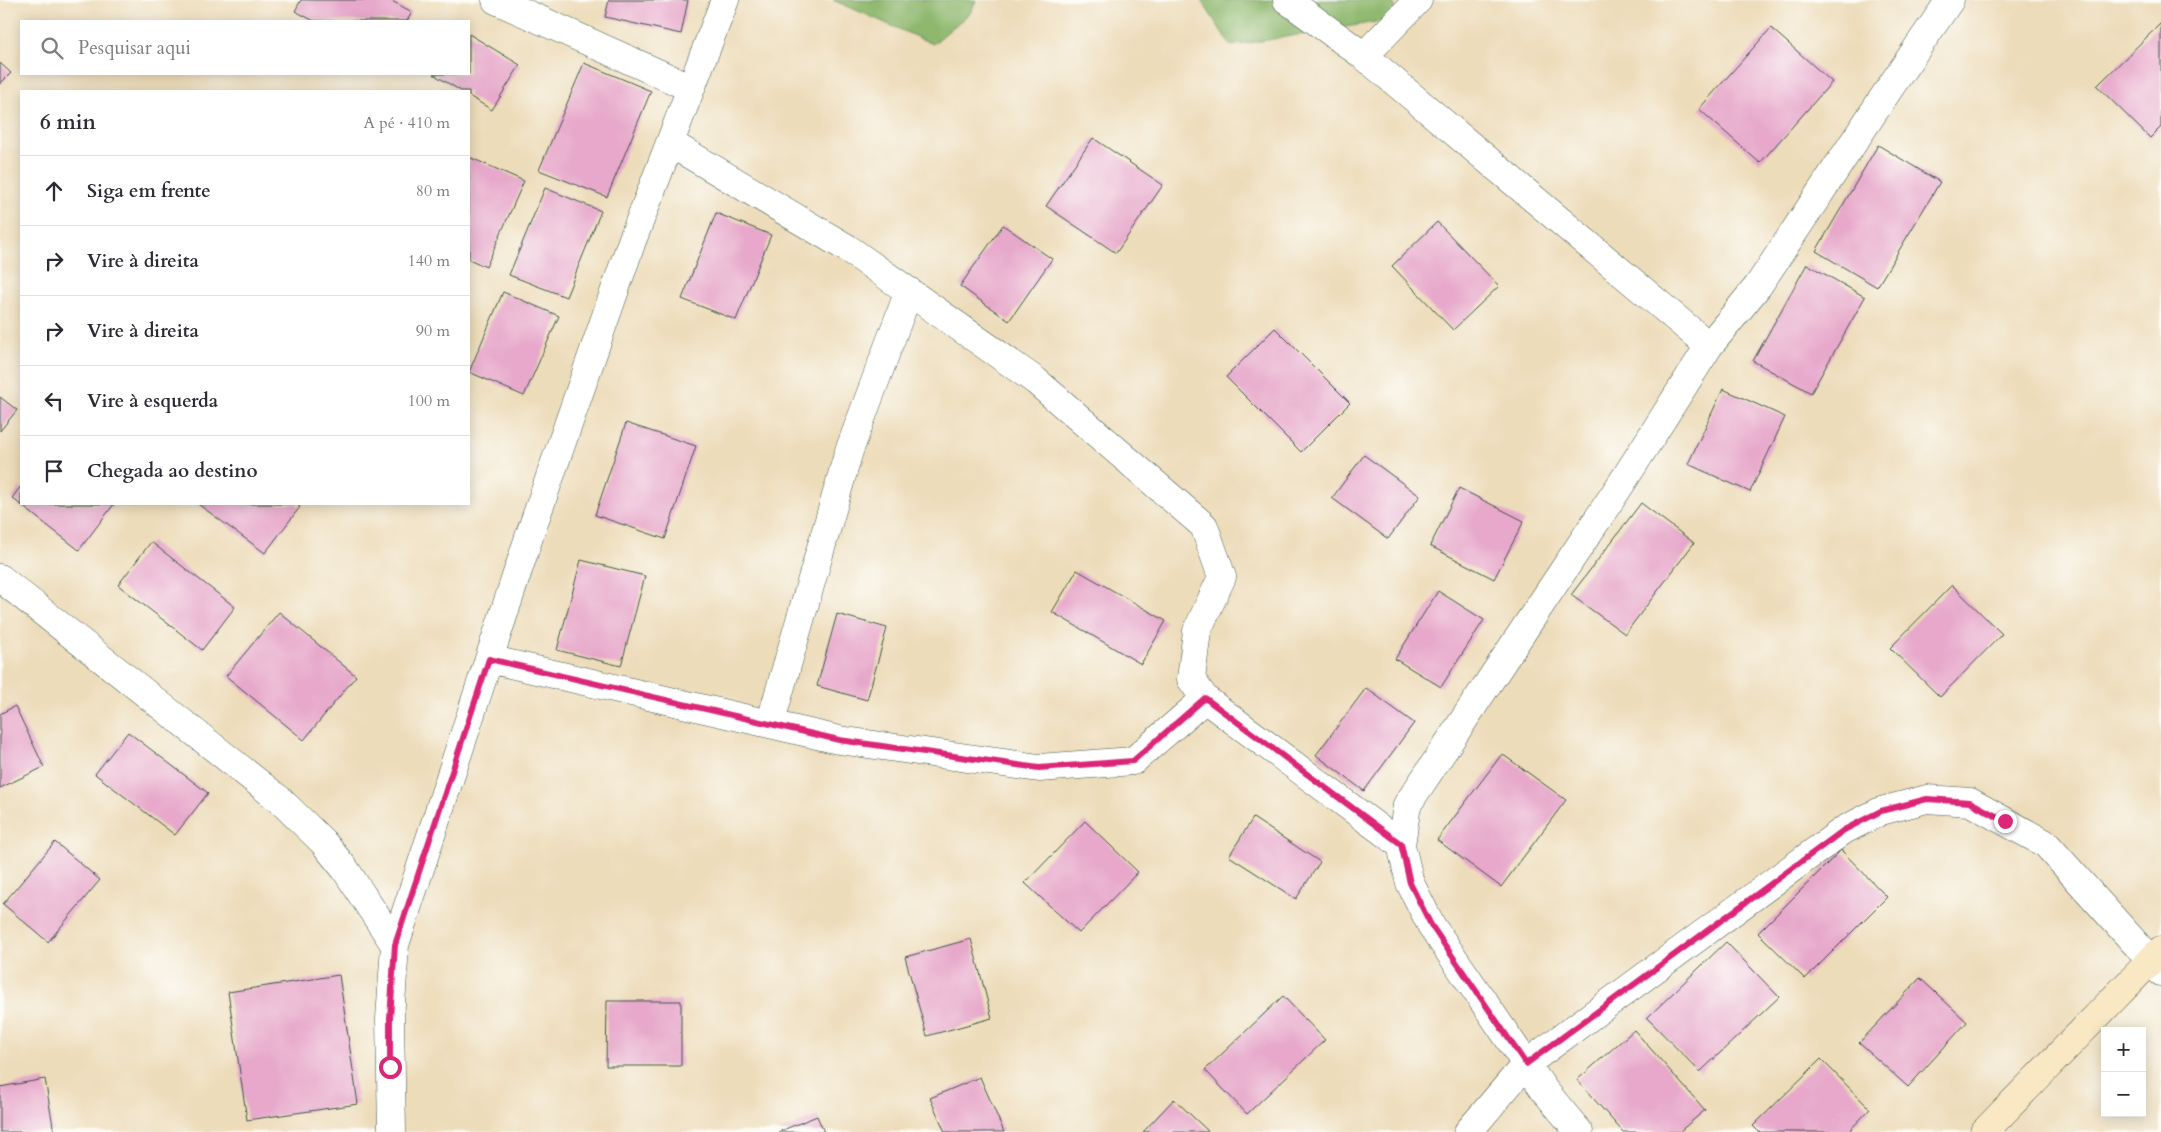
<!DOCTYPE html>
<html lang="pt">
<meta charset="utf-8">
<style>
:root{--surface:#fff;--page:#f2f2f3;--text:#2b2b33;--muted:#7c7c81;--line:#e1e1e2}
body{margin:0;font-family:Cardo,serif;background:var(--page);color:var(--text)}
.controls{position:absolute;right:15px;bottom:15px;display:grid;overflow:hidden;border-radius:0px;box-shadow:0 2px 12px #0003}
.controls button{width:45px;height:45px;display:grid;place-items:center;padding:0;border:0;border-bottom:1px solid var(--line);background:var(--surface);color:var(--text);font:25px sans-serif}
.stop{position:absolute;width:15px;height:15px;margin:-11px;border:4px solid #db2777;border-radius:50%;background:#fff}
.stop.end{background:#db2777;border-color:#fff;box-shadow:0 1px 5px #0008}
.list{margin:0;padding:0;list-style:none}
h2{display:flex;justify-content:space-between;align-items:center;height:65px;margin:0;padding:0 20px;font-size:21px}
h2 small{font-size:16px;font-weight:400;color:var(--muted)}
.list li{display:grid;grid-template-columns:32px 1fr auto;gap:15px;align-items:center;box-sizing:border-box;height:70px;padding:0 20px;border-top:1px solid var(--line)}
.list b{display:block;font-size:19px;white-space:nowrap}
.list em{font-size:16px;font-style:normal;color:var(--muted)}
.icon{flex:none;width:28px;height:28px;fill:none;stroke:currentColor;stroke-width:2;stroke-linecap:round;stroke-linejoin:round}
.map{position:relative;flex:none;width:2161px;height:1132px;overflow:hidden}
.search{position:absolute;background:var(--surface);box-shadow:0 2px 12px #0003;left:20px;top:20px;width:450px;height:55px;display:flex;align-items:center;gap:12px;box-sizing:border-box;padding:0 18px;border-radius:0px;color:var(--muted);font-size:19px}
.panel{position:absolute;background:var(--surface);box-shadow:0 2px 12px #0003;left:20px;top:90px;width:450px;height:415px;border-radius:0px}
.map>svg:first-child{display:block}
.forest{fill:#8fb86e;stroke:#577a51}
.building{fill:#e7a8cb}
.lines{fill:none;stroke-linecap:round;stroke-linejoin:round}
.street-casing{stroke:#3e5548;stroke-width:29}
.secondary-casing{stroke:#3e5548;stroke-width:29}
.street{stroke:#fff;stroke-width:28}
.secondary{stroke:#fae7c3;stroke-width:28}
.route{stroke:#db2777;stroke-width:6}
</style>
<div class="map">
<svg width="2161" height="1132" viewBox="0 0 2161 1132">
<rect width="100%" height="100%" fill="#fdfcf7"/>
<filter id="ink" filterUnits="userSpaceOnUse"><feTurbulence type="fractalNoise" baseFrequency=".02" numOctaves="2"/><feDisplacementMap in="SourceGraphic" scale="10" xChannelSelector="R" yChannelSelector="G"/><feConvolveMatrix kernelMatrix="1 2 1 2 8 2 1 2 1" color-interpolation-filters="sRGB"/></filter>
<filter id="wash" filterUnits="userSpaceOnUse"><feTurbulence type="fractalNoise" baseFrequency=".0096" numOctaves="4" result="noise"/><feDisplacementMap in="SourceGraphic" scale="20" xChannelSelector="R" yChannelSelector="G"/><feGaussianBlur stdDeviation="1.12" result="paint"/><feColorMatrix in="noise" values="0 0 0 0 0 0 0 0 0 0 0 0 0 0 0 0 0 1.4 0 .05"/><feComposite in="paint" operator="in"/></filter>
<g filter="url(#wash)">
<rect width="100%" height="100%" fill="#eddcba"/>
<path class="forest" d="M 833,0 L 976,0 L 971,12 L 933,44 Z
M 1201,0 L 1392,0 L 1400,18 L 1231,46 Z"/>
<g id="blocks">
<path class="building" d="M 301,0 L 390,0 L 412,12 L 407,21 L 314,21 L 295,11 Z
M 609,0 L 688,0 L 681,34 L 605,17 Z
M 2161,23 L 2161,127 L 2150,138 L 2097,86 Z
M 1771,28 L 1832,82 L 1760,163 L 1699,109 Z
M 469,34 L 520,65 L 492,110 L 469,96 L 469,91 L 461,91 L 433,74 L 469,74 Z
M 0,63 L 11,73 L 0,84 Z
M 584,63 L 651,91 L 607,197 L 539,170 Z
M 1093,138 L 1163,185 L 1116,253 L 1046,206 Z
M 1878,145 L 1940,182 L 1877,287 L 1816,251 Z
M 469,157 L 524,181 L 486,267 L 469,259 Z
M 545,188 L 601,211 L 566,297 L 509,275 Z
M 716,213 L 771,235 L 736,320 L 682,299 Z
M 1437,222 L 1499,286 L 1453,330 L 1392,266 Z
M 1003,225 L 1052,259 L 1009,321 L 960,286 Z
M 1807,264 L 1865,297 L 1811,393 L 1753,361 Z
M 503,292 L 559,316 L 524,396 L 469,372 Z
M 1275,328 L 1350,403 L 1301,452 L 1226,377 Z
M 1723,389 L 1785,417 L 1750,492 L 1688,464 Z
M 0,397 L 17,410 L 0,431 Z
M 626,423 L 696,446 L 665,539 L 595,515 Z
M 1364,455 L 1420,496 L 1388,539 L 1332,498 Z
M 21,486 L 21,504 L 114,504 L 79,550 L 12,498 Z
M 1459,488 L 1524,521 L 1494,579 L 1430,546 Z
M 1641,503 L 1694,543 L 1625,634 L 1571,595 Z
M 198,504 L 296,504 L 300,507 L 265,553 Z
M 151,542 L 235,607 L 202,650 L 118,585 Z
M 581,560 L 645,576 L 621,666 L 557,650 Z
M 1077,570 L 1166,621 L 1141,664 L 1052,612 Z
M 1952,585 L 2002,634 L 1940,697 L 1890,648 Z
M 1438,591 L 1484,620 L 1441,687 L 1395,659 Z
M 279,612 L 356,676 L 304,740 L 226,676 Z
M 837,614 L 887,628 L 867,700 L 817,686 Z
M 1366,688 L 1414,723 L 1364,791 L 1316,755 Z
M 15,706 L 44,767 L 0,788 L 0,714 Z
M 128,732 L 208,793 L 175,835 L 95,774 Z
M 1502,754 L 1566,800 L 1501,887 L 1437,840 Z
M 1253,818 L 1320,862 L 1296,899 L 1229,856 Z
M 1085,821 L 1138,872 L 1079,933 L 1025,883 Z
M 55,842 L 100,880 L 48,942 L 3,904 Z
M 1841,850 L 1887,897 L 1805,979 L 1758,933 Z
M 971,939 L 992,1018 L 927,1036 L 905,957 Z
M 1726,942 L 1779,997 L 1700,1072 L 1647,1018 Z
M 339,975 L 358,1104 L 247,1120 L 228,992 Z
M 1920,978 L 1967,1022 L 1908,1087 L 1859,1043 Z
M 1283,996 L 1325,1040 L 1247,1114 L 1205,1070 Z
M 607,1001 L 681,1001 L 681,1066 L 606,1066 Z
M 1634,1030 L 1705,1110 L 1679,1132 L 1623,1132 L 1577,1080 Z
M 1821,1059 L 1870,1109 L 1848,1132 L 1759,1132 L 1753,1126 Z
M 980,1077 L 1004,1132 L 945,1132 L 930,1098 Z
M 45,1079 L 54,1132 L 0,1132 L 0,1087 Z
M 1174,1099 L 1209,1132 L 1143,1132 Z
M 817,1116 L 824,1132 L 778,1132 Z"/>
</g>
</g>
<g filter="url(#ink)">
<use href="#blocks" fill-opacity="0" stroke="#3e5548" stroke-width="1"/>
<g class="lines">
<defs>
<path id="street" d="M 496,0 L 691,88
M 1287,0 L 1364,56 L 1709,346
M 1364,56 L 1418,0
M 670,143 L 847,248 L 1036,381 L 1204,526 L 1222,577 L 1197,631 L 1191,679 L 1205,699 L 1401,845
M 0,578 L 280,800 L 323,842 L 345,869 L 395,945
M 489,659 L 839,740 L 1039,768 L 1133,761 L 1205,699
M 770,724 L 849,451 L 909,291
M 392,1132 L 390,1019 L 395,945 L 529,537 L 632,241 L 725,0
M 1468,1132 L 1526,1064 L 1844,830 L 1881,811 L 1927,799 L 1970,802 L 2046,844 L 2161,972
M 1579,1132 L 1544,1090 L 1431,925 L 1410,883 L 1401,845 L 1407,805 L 1623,481 L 1709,346 L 1758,286 L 1889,89 L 1950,0"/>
<path id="secondary" d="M 1984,1132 L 2161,950"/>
</defs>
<use href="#street" class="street-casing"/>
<use href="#secondary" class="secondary-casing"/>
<use href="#street" class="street"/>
<use href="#secondary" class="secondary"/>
</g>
</g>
<g class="lines" filter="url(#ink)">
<path class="route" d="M 390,1067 L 390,1018 L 395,945 L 489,659 L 839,740 L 1039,768 L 1133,761 L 1205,698 L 1401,844 L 1410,883 L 1431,925 L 1526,1064 L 1844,830 L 1881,811 L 1927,799 L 1970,802 L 2005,821"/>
</g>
</svg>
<div class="controls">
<button>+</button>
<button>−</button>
</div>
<div class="stop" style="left:390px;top:1067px"></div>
<div class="stop end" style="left:2005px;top:821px"></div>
<div class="search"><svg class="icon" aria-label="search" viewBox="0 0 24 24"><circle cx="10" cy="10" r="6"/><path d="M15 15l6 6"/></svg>Pesquisar aqui</div>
<section class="panel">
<h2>6 min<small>A pé · 410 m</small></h2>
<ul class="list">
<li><svg class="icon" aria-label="ahead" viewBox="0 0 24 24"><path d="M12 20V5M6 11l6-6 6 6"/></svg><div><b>Siga em frente</b></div><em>80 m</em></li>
<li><svg class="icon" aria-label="right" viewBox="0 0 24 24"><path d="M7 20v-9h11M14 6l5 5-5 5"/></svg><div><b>Vire à direita</b></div><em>140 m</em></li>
<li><svg class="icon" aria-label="right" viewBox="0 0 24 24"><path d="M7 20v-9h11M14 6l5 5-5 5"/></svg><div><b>Vire à direita</b></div><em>90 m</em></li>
<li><svg class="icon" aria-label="left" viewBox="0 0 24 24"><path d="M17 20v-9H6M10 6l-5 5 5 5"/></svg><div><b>Vire à esquerda</b></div><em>100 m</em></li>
<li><svg class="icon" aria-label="arrive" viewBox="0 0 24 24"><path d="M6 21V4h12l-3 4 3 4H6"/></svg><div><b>Chegada ao destino</b></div></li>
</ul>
</section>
</div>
